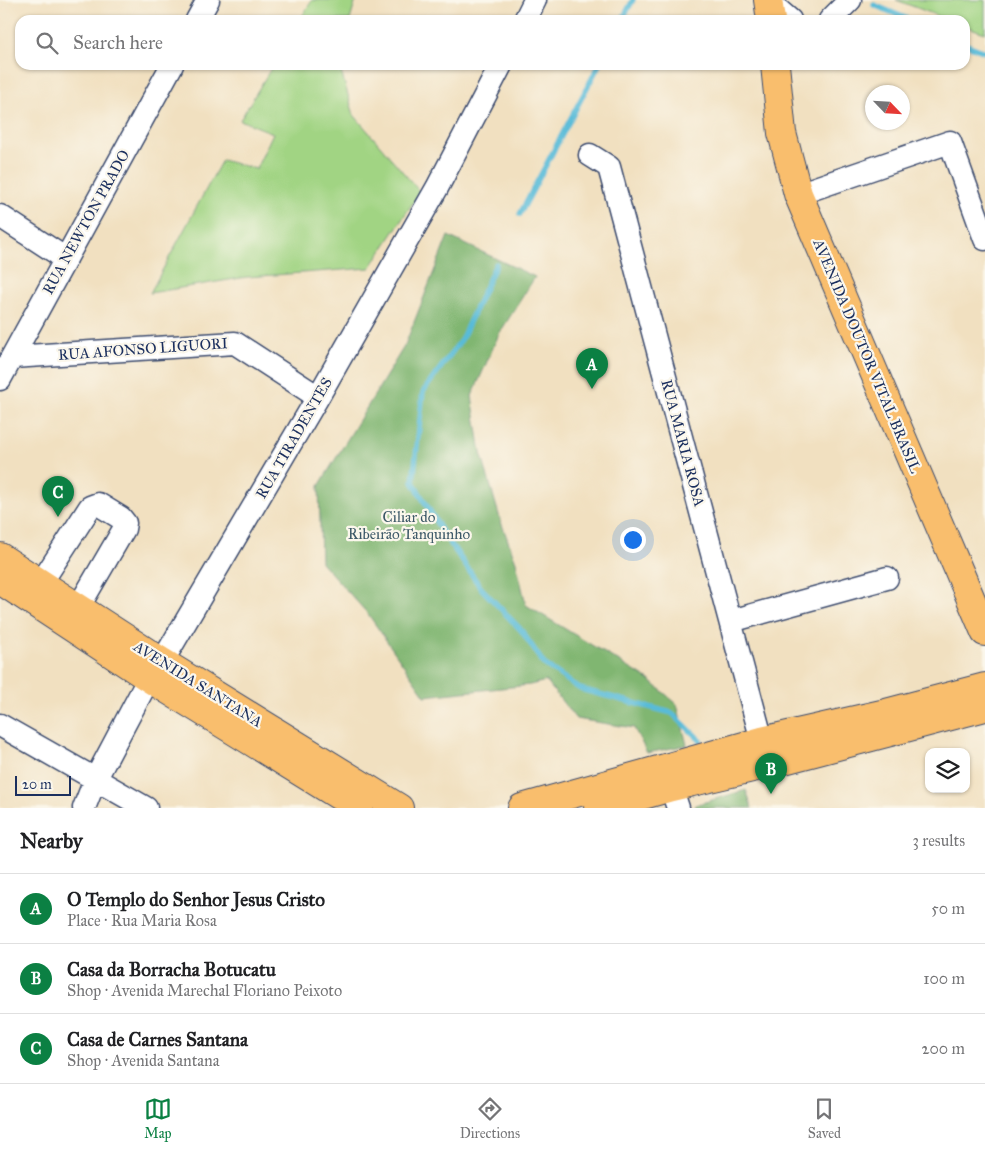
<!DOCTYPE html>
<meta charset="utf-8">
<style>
:root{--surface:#fff;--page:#f6f6f6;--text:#202124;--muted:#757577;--line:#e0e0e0;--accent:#0b8043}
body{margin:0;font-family:"IM FELL Great Primer",serif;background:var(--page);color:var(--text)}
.controls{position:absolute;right:15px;bottom:15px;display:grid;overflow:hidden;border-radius:10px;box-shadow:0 1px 4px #0004}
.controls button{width:45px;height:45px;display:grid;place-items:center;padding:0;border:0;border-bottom:1px solid var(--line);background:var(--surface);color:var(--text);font:25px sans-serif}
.compass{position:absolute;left:865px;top:85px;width:45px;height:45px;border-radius:50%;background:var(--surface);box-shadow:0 1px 4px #0004;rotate:115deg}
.scale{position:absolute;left:15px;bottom:12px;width:56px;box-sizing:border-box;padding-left:5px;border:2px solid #1b2f5e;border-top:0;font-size:14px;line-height:18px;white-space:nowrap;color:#1b2f5e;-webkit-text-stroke:4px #fbf7ec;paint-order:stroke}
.you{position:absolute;left:632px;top:539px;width:18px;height:18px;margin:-12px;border:4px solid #fff;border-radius:50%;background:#1a73e8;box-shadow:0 0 0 8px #1a73e833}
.badge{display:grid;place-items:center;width:32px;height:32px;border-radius:50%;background:var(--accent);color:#fff;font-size:16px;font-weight:700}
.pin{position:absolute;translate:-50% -41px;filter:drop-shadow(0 1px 2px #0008)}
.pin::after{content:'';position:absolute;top:26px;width:18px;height:15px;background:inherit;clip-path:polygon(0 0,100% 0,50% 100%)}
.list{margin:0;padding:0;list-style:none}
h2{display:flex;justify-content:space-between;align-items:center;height:65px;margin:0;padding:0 20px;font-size:21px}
h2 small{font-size:16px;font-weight:400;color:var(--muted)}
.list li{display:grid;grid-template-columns:32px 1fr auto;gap:15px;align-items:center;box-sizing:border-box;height:70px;padding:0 20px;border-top:1px solid var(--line)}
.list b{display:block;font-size:19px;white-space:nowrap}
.list p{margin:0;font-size:16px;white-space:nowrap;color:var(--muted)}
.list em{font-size:16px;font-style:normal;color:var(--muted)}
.icon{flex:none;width:28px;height:28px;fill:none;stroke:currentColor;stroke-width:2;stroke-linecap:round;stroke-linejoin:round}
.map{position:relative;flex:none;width:985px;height:808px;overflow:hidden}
.search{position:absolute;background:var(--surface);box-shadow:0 1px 4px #0004;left:15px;right:15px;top:15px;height:55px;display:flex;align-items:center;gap:12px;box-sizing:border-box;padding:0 18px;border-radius:15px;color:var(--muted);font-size:19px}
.sheet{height:275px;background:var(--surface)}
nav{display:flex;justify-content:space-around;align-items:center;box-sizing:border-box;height:70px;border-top:1px solid var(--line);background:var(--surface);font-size:14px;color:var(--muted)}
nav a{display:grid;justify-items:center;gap:2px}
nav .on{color:var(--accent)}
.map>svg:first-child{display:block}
.green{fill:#a1d483;stroke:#5e8270}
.forest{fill:#80b671;stroke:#4e7268}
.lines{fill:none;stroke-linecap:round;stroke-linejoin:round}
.stream{stroke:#59bbd8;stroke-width:5.5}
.minor-casing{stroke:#3b4a6d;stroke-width:25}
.major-casing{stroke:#3b4a6d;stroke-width:30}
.minor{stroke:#fff;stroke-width:22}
.major{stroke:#f9be6d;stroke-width:28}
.labels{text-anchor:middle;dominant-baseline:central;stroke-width:4.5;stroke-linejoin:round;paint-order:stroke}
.street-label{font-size:15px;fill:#1b2f5e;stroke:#fbf7ec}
.park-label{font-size:15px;fill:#3c5867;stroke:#fbf7ec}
</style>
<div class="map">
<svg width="985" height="808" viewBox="0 0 985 808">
<rect width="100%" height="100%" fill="#fbf7ec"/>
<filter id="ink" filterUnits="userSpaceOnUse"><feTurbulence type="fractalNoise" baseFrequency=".02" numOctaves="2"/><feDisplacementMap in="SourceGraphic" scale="10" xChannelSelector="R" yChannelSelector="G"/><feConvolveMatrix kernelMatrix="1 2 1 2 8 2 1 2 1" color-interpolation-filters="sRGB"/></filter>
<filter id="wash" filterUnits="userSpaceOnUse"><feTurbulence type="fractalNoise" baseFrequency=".0096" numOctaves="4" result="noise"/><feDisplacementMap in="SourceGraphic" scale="20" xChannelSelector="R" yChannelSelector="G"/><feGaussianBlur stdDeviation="1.12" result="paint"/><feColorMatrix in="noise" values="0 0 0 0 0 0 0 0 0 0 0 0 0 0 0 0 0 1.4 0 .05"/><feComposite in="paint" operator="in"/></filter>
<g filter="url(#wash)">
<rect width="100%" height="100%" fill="#f1e0c0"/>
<path class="green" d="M 312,0 L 356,0 L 350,20 L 300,20 Z
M 896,0 L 985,0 L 985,33 L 965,26 L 965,20 L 949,20 Z
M 273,65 L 339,65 L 354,115 L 420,192 L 370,268 L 247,277 L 150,293 L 222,160 L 256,169 L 273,133 L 240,120 Z"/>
<path class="forest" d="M 448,236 L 535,277 L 499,334 L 472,396 L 481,453 L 501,522 L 516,562 L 526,605 L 649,680 L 677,704 L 687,745 L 647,753 L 634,728 L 576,719 L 546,681 L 530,685 L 425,696 L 368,614 L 321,562 L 319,486 L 405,345 Z
M 746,790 L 752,808 L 696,808 L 695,805 Z"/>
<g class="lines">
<path class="stream" d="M 874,5 L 910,20
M 622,20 L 633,0
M 965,44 L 985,52
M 520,214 L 599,65
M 496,264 L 461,340 L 423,392 L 413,482 L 441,530 L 481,588 L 521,630 L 544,664 L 580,689 L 672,713 L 700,740"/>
</g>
</g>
<g filter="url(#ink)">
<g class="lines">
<defs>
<path id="minor" d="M 769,2 L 790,20
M 197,20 L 208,0
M 525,20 L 535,0
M 830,20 L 850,0
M 590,155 L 609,167 L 762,741
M 798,194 L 950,142 L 985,239
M 0,216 L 66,259
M 12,357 L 235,343 L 318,397
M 0,379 L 172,65
M 41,583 L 90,507 L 98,504 L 121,518 L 125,523 L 124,529 L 78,608
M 731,621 L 887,578
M 0,725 L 146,808
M 671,787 L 678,808
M 84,808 L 95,780 L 149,678 L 162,662 L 318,397 L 437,188 L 501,65"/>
<path id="major" d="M 768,0 L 771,20
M 775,65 L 782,133 L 798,194 L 985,632
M 0,557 L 162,662 L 399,808
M 0,580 L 149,678 L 359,808
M 522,808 L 762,741 L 882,714 L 985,687
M 598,808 L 671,787 L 769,764 L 985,707"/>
</defs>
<use href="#minor" class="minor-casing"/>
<use href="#major" class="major-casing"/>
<use href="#minor" class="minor"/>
<use href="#major" class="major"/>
</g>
</g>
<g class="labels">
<g class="street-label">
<text transform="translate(86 222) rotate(-61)">RUA NEWTON PRADO</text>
<text transform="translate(143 349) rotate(-4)">RUA AFONSO LIGUORI</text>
<text transform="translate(867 356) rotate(67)">AVENIDA DOUTOR VITAL BRASIL</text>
<text transform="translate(294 438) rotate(-60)">RUA TIRADENTES</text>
<text transform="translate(683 443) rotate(75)">RUA MARIA ROSA</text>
<text transform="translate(198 684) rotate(32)">AVENIDA SANTANA</text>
</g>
<g class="park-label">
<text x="409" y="517">Ciliar do<tspan x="409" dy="17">Ribeirão Tanquinho</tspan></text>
</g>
</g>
</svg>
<div class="controls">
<button><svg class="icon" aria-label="layers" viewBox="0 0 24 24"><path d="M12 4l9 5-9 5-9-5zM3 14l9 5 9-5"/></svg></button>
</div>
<svg class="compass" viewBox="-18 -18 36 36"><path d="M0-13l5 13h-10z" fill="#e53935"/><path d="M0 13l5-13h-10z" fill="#757577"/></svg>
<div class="scale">20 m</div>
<div class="you"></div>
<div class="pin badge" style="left:592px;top:389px">A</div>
<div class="pin badge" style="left:771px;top:794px">B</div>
<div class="pin badge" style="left:58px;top:517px">C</div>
<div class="search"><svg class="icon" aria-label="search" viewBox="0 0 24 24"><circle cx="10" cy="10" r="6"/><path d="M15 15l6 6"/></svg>Search here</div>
</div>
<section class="sheet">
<h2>Nearby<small>3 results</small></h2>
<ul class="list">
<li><span class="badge">A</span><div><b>O Templo do Senhor Jesus Cristo</b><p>Place · Rua Maria Rosa</p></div><em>50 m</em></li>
<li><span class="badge">B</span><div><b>Casa da Borracha Botucatu</b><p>Shop · Avenida Marechal Floriano Peixoto</p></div><em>100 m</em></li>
<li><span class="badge">C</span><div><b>Casa de Carnes Santana</b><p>Shop · Avenida Santana</p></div><em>200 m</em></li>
</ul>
</section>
<nav>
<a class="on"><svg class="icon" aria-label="map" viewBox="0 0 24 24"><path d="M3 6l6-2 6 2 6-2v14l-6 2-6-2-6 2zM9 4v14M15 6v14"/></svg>Map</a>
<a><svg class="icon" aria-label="directions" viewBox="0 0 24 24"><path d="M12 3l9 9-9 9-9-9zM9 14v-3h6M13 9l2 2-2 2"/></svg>Directions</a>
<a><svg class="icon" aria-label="saved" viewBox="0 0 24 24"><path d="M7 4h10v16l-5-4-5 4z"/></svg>Saved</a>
</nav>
